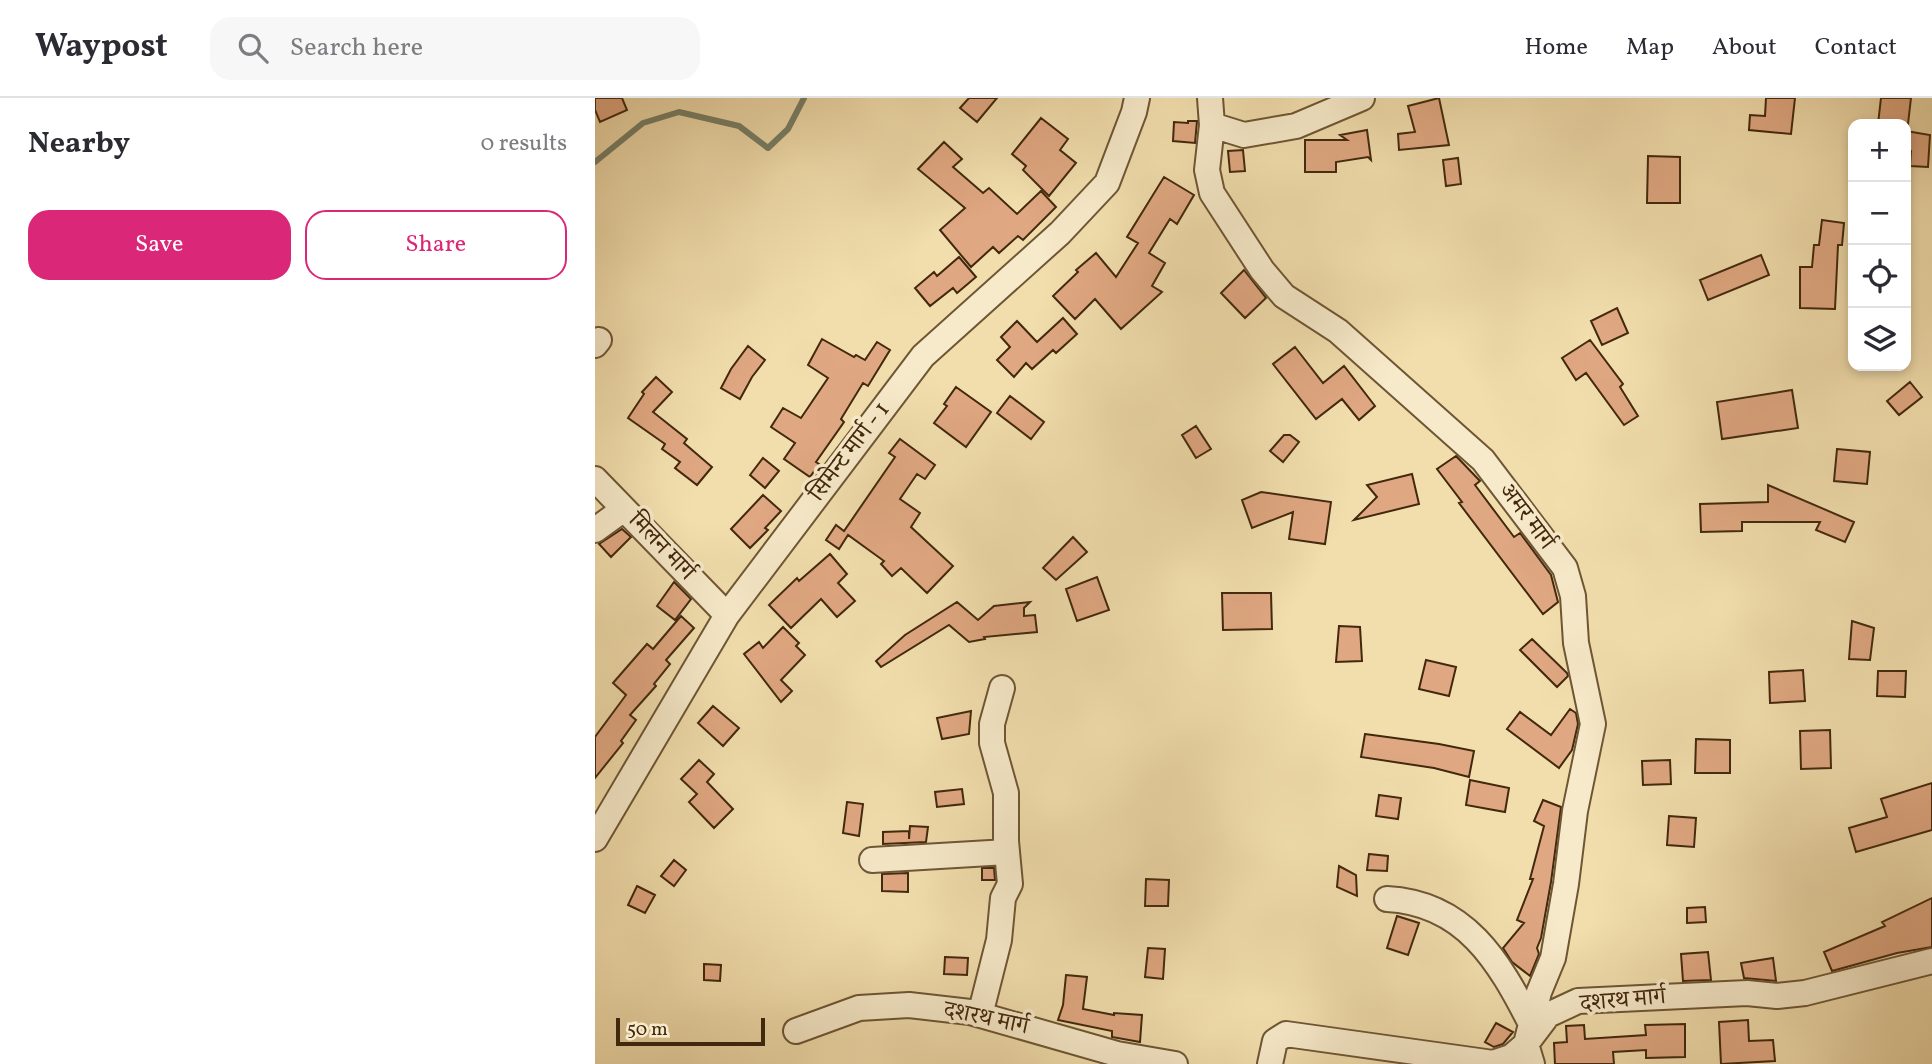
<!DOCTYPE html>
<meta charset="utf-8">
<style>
:root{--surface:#fff;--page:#f7f7f7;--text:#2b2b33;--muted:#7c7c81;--line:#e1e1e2;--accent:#db2777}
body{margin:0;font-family:Vollkorn,"Noto Serif Devanagari",serif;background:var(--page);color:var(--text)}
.controls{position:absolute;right:21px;top:21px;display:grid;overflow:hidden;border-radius:14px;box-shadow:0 4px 10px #0003}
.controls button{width:63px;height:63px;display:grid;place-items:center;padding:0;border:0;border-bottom:2px solid var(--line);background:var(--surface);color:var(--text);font:35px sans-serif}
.scale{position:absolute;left:21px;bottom:18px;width:149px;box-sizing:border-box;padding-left:7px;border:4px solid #42280d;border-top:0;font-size:19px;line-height:24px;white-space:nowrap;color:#42280d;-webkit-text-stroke:5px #f7eaca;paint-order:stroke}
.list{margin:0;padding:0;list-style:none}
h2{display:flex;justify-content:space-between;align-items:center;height:91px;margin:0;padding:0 28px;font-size:30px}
h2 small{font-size:23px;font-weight:400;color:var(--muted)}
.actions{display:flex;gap:14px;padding:21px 28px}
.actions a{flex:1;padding:16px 0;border:2px solid var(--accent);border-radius:21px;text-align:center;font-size:24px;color:var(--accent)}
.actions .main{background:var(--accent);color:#fff}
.icon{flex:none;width:38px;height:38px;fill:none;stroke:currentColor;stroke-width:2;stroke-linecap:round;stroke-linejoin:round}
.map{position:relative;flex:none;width:1337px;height:966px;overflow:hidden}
header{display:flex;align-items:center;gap:42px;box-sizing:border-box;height:98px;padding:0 35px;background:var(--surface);border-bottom:2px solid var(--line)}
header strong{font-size:33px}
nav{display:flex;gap:38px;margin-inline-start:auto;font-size:24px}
.search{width:490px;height:63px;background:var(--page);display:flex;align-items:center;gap:18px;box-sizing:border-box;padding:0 24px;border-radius:21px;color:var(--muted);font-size:26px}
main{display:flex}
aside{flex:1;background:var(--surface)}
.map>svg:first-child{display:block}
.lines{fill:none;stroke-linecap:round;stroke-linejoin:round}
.stream{stroke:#788169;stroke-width:6}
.building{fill:#e0a882;stroke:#42280d;stroke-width:2}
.minor-casing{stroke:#6e5635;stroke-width:28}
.minor{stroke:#f7eaca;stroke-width:24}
.labels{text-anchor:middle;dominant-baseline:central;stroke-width:7;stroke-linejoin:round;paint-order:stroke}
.street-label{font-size:24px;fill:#42280d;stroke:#f7eaca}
</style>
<header>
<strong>Waypost</strong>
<div class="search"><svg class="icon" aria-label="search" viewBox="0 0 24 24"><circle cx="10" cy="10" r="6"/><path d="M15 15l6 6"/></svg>Search here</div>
<nav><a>Home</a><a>Map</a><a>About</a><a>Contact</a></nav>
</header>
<main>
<aside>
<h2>Nearby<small>0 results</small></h2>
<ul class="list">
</ul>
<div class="actions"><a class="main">Save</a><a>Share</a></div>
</aside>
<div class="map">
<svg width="1337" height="966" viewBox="0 0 1337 966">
<rect width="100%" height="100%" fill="#f2dead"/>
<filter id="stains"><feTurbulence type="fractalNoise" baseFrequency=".00286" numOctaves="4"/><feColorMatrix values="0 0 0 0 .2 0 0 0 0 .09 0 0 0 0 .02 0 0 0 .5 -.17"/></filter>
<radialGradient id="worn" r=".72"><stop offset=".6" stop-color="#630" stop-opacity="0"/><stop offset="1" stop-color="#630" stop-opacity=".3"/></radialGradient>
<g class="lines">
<path class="stream" d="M 0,64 L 48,25 L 84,14 L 144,28 L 173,50 L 193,31 L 209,0"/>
</g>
<path class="building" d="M 0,0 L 27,0 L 32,12 L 5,24 L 0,12 Z
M 374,0 L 402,0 L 382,24 L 365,10 Z
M 844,0 L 854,47 L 804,52 L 803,36 L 820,34 L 813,8 Z
M 1171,0 L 1200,0 L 1196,36 L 1154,32 L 1155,17 L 1170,18 Z
M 1286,0 L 1316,0 L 1313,26 L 1283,26 Z
M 446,20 L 473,41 L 465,52 L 481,65 L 454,98 L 428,72 L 431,68 L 417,56 Z
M 593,23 L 602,23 L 600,45 L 578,43 L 579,24 L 593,25 Z
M 772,32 L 776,62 L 773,59 L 741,64 L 741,74 L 710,74 L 710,42 L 752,42 L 745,37 Z
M 1311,33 L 1335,37 L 1333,69 L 1315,68 L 1316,53 L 1311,52 Z
M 349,44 L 367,61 L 358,69 L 388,95 L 394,90 L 422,116 L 446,93 L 461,109 L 428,142 L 423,138 L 404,155 L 398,149 L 376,169 L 345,132 L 370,110 L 323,71 Z
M 648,52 L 650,73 L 635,74 L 633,53 Z
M 1053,58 L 1085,59 L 1085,105 L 1052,105 Z
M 863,60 L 866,86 L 851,88 L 848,62 Z
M 569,79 L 599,97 L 582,126 L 575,121 L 554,155 L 570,165 L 557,188 L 567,194 L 526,231 L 500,201 L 480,221 L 458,198 L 483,174 L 481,172 L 501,155 L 521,179 L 543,145 L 532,139 Z
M 1227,122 L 1249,125 L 1247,147 L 1243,147 L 1240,211 L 1205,210 L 1205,169 L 1217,169 L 1219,147 L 1224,147 Z
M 1166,157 L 1174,177 L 1113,202 L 1105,182 Z
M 364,159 L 381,179 L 362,195 L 358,190 L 335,208 L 320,190 L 339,174 L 342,178 Z
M 649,172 L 671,200 L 650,220 L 626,195 Z
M 1022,210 L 1033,235 L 1007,247 L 996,223 Z
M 468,220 L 482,236 L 461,255 L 458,252 L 437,271 L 431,265 L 419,279 L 402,262 L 415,249 L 406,239 L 422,223 L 442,244 Z
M 227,241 L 259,259 L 261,257 L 270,262 L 282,244 L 295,252 L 273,288 L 268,285 L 246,321 L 249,324 L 221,364 L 224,366 L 215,379 L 189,361 L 200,345 L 176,329 L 188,310 L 206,320 L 233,280 L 213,267 Z
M 995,242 L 1028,286 L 1025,289 L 1043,318 L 1029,327 L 991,275 L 981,282 L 967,260 Z
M 153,248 L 170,262 L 157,279 L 145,301 L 126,290 L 136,271 Z
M 700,249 L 728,285 L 749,268 L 780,308 L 764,322 L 747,301 L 721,321 L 678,266 Z
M 61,279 L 77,294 L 58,314 L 92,341 L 89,345 L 117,369 L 102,387 L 80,370 L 85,364 L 67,351 L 70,346 L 33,320 L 49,296 L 47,294 Z
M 1315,284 L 1327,299 L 1304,317 L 1292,303 Z
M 361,289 L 396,314 L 371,349 L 339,325 L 352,308 L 349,306 Z
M 1197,292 L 1203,330 L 1127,341 L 1122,304 Z
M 415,298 L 449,324 L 436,341 L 402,315 Z
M 601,328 L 616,351 L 601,360 L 587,337 Z
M 689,337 L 695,337 L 704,344 L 688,364 L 675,353 Z
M 305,341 L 340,367 L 330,381 L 322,376 L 305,401 L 325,415 L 316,429 L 358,468 L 332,495 L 306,470 L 297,478 L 286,466 L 289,463 L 253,437 L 244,451 L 231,442 L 241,427 L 249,433 L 300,359 L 294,355 Z
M 1242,351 L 1275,354 L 1272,386 L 1239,383 Z
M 861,358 L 885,383 L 880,387 L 919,439 L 925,435 L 956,477 L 963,504 L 948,516 L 864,405 L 867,404 L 842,371 Z
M 168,360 L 184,373 L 170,390 L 155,377 Z
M 817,376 L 824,406 L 759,422 L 782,399 L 772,387 Z
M 1173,387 L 1259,424 L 1250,444 L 1221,432 L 1225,424 L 1147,424 L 1147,433 L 1106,434 L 1105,406 L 1173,404 Z
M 666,394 L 736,404 L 730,446 L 694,441 L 698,414 L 657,430 L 647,402 Z
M 168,397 L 186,413 L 170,430 L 173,432 L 155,450 L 136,431 Z
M 27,431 L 36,439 L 16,459 L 4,446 Z
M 478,439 L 492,454 L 461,482 L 448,470 Z
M 235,456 L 252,476 L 243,485 L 260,503 L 242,519 L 226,501 L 196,530 L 174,507 L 202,480 L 204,483 Z
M 502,479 L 514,512 L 482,523 L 471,491 Z
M 79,484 L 96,501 L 80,522 L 62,508 Z
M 627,495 L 676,495 L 677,531 L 628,532 Z
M 362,504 L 383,522 L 399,508 L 435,504 L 429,510 L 429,518 L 440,517 L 442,534 L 389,539 L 390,541 L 374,544 L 354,527 L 286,569 L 281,563 L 310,537 Z
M 86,518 L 99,530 L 71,562 L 75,566 L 59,586 L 61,588 L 35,617 L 41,622 L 26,643 L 28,645 L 0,680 L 0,639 L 31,597 L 18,585 L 52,546 L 58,551 Z
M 1257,523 L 1279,530 L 1275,562 L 1254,561 Z
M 744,528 L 765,529 L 767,563 L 741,564 Z
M 188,529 L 204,545 L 201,548 L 210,557 L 186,582 L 197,593 L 186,604 L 149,556 L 164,544 L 168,550 Z
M 937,541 L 972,575 L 973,578 L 962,589 L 925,552 Z
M 831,562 L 861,569 L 854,598 L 824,591 Z
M 1208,572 L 1210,603 L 1175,605 L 1174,574 Z
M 1283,573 L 1311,573 L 1310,599 L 1282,598 Z
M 118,608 L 144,630 L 128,648 L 103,625 Z
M 975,611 L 981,615 L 983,626 L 977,652 L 964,670 L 912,631 L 925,614 L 956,637 Z
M 376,613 L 374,636 L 347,641 L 342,620 Z
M 1235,632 L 1236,670 L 1206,671 L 1205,633 Z
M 770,636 L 844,646 L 879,653 L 874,679 L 839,670 L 766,659 Z
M 1101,641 L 1135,642 L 1135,675 L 1100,675 Z
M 104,662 L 119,676 L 112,684 L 138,711 L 119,730 L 94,704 L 102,696 L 86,681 Z
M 1075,662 L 1076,686 L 1048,687 L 1047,663 Z
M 875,682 L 914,690 L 910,714 L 871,707 Z
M 1337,685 L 1337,732 L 1261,754 L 1254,730 L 1292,719 L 1286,701 Z
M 367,691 L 369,706 L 342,709 L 340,694 Z
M 784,697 L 806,700 L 803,721 L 781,718 Z
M 948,702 L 966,709 L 956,784 L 946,840 L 942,850 L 944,856 L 935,878 L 917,864 L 908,850 L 929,825 L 922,822 L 938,781 L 935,781 L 949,728 L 939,723 Z
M 252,704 L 268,706 L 264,738 L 248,735 Z
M 1074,718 L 1101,720 L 1099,749 L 1072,747 Z
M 315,728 L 333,729 L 331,744 L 288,746 L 288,734 L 314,733 L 314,741 Z
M 774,756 L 793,758 L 792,773 L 772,772 Z
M 79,762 L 91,772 L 79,788 L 66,778 Z
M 744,768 L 761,777 L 762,798 L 742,789 Z
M 387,770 L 399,770 L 400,782 L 387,782 Z
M 313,775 L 313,794 L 287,793 L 287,776 Z
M 551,781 L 574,782 L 573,808 L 550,808 Z
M 42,788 L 60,797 L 50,815 L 33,807 Z
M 1337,800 L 1337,849 L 1302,855 L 1237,873 L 1229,854 L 1290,828 L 1287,824 Z
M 1110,809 L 1111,824 L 1092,825 L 1092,810 Z
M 802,818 L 824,825 L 813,857 L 792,850 Z
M 553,850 L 570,851 L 568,881 L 550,879 Z
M 1113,854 L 1116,882 L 1088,883 L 1086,856 Z
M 350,859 L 373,860 L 372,877 L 349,876 Z
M 1178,860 L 1181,883 L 1149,880 L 1146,865 Z
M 109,866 L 126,867 L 125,883 L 109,882 Z
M 471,877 L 492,879 L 488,911 L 519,917 L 519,915 L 547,917 L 545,944 L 517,939 L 517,933 L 463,922 L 468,907 Z
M 1153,922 L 1154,943 L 1178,942 L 1180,963 L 1126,966 L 1124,924 Z
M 901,925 L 918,934 L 908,946 L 899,949 L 890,944 Z
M 1090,926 L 1090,959 L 1051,960 L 1051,952 L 1018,954 L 1019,966 L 960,966 L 959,945 L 972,944 L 971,928 L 989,927 L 990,941 L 1051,937 L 1050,927 Z"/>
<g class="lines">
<defs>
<path id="minor" d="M 615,0 L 617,27 L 612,72 L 617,95 L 667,172 L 689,198 L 743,233 L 888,362 L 970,470 L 978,498 L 981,545 L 998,626 L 980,713 L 971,786 L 958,860 L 944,894 L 931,946 L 937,966
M 617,27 L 649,37 L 701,28 L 767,0
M 0,247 L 4,242
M 0,381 L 132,517
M 0,432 L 29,411
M 0,741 L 132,517 L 328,258 L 465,135 L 512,85 L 539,14 L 542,0
M 277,762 L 412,754
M 792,801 C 870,805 904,863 936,926
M 385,917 L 404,842 L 408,800 L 415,786 L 411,743 L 411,695 L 397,645 L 397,626 L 407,590
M 201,933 L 264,910 L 314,907 L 375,914 L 522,956 L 580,966
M 675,966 L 680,943 L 691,936 L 898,965 L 916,959 L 931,946 L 953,917 L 983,903 L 1152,895 L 1182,898 L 1210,895 L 1337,863"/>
</defs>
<use href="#minor" class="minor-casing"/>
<use href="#minor" class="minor"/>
</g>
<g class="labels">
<g class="street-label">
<text transform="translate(255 354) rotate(-53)">सिमेन्ट मार्ग - 1</text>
<text transform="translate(931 419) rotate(53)">अमर मार्ग</text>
<text transform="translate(66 449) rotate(46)">मिलन मार्ग</text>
<text transform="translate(1028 903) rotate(-5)">दशरथ मार्ग</text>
<text transform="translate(391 921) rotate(12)">दशरथ मार्ग</text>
</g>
</g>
<rect width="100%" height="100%" filter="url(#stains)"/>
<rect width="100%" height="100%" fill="url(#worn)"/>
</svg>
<div class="controls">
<button>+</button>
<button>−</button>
<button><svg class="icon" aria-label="locate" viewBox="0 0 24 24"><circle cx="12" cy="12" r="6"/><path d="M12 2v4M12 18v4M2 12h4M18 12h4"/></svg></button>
<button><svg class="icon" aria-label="layers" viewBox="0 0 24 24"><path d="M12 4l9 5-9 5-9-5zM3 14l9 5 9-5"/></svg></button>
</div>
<div class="scale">50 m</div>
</div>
</main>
